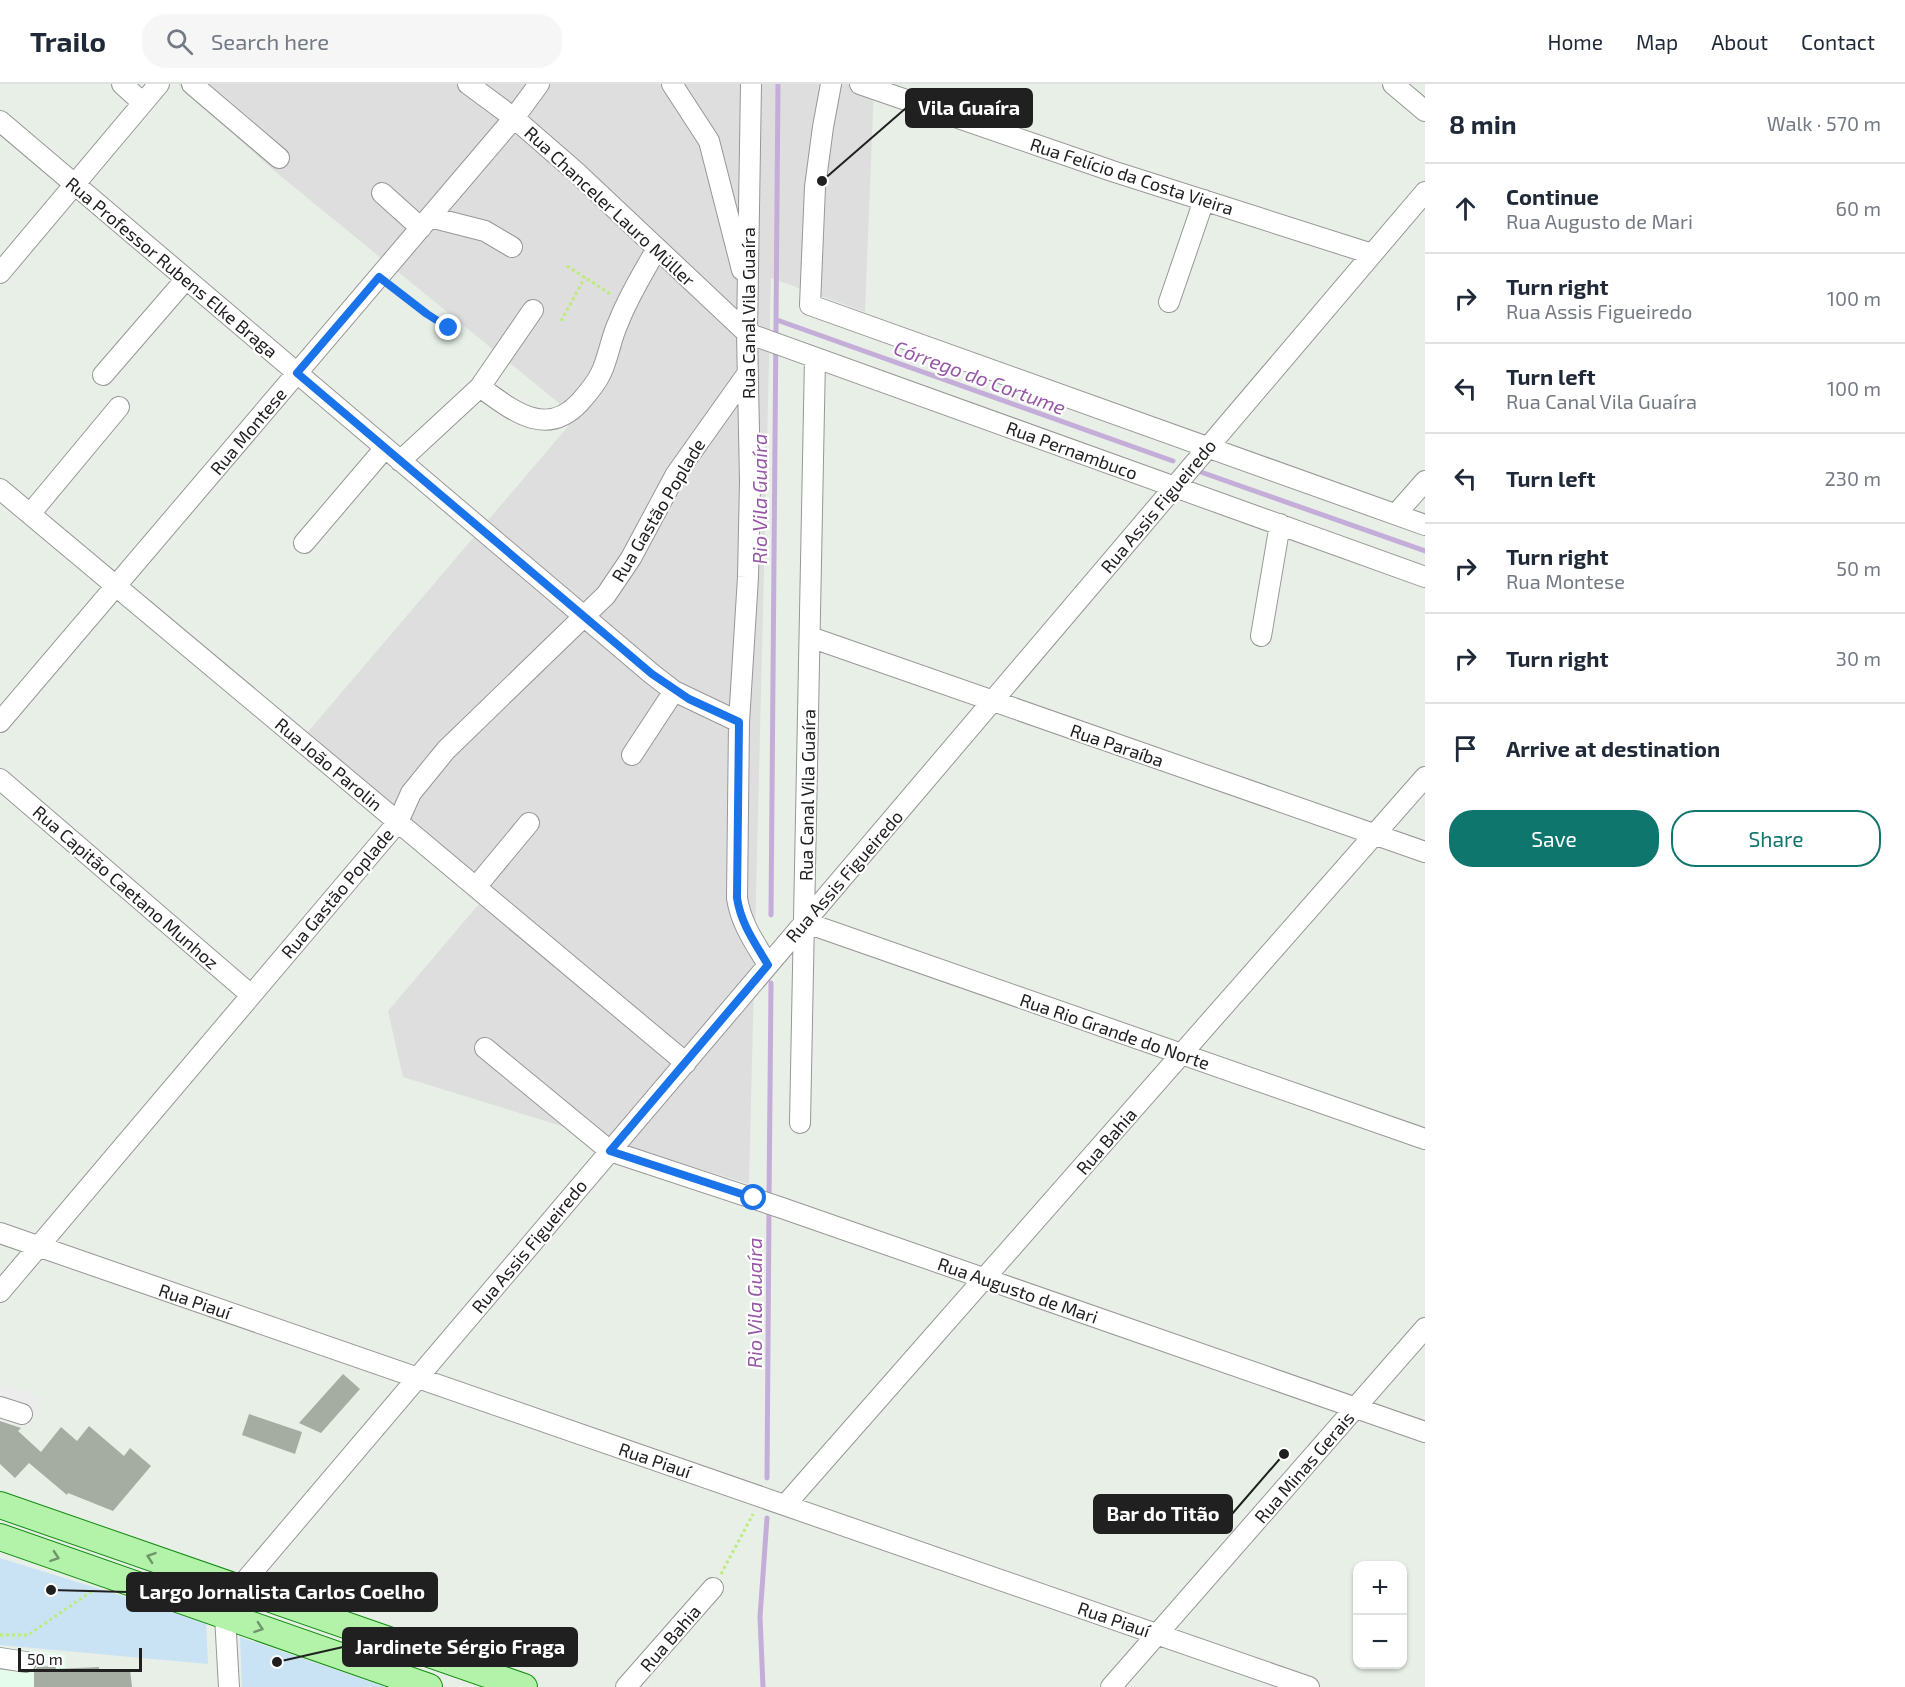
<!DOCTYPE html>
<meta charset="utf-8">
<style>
:root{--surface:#fff;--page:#f6f6f7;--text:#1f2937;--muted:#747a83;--line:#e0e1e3;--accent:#0f766e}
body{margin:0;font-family:"Exo 2",sans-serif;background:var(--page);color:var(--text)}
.controls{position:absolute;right:18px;bottom:18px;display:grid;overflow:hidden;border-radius:12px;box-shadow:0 2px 4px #0004}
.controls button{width:54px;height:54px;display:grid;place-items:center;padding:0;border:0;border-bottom:2px solid var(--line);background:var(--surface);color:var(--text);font:30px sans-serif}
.scale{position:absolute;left:18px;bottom:15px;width:124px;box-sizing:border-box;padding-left:6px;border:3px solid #202020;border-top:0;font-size:16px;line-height:21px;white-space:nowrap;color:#202020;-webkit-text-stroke:4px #fff;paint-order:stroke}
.stop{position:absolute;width:18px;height:18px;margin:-14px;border:4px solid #1a73e8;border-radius:50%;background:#fff}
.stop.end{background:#1a73e8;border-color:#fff;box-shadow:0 2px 6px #0008}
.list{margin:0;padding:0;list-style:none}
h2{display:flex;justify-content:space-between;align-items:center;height:78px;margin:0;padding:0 24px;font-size:26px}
h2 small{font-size:20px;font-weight:400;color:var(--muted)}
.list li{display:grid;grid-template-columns:39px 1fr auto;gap:18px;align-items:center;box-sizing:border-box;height:90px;padding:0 24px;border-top:2px solid var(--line)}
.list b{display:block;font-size:22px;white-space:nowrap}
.list p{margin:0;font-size:20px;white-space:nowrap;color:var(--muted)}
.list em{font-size:20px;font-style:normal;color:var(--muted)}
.actions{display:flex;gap:12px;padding:18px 24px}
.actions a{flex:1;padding:14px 0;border:2px solid var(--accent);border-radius:24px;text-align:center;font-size:21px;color:var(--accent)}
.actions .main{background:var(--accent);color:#fff}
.icon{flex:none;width:33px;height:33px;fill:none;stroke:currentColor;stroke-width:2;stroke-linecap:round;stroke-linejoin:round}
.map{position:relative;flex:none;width:1425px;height:1603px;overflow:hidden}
header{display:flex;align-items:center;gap:36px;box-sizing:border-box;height:84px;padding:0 30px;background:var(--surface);border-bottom:2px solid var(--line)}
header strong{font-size:28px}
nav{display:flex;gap:33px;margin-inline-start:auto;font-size:21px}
.search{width:420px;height:54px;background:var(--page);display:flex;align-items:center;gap:15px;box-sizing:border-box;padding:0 21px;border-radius:24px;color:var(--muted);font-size:22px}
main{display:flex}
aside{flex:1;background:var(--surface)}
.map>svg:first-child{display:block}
.residential{fill:#dddedd}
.education{fill:#e4fceb}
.park{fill:#cae3f4}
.parking{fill:#ececec}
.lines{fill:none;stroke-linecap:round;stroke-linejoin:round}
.stream{stroke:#c4add8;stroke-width:5}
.building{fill:#a5ada3}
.minor-casing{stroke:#979797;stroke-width:22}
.major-casing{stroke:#128b10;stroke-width:28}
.path{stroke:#bdeb7d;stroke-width:3;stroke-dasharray:3 3;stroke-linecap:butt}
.minor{stroke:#fff;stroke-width:20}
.major{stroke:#b2f2a9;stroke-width:26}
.oneway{stroke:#70946b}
.route{stroke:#1a73e8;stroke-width:8}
.labels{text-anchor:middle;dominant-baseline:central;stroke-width:4.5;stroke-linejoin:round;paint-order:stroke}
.street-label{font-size:18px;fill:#202020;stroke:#fff}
.water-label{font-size:20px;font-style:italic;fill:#9756a6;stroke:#fff}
.leader{fill:none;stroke:#202020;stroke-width:2}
.callout-dot{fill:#202020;stroke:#fff;stroke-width:2}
.callout{fill:#202020;stroke:#202020;stroke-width:2}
.callout-label{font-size:20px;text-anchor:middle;font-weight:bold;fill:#fff}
</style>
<header>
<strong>Trailo</strong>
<div class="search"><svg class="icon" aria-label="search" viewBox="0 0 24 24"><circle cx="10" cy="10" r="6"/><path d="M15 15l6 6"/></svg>Search here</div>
<nav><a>Home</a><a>Map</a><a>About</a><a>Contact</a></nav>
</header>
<main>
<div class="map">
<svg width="1425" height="1603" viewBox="0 0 1425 1603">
<rect width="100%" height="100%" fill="#e7efe7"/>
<path class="residential" d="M 178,0 L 874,0 L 865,228 L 771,194 L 749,1100 L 403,993 L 388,927 L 479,820 L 296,662 L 576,333 L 272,85 Z"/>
<path class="education" d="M 0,1563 L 65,1570 L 67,1603 L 0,1603 Z"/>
<path class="park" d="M 0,1474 L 206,1538 L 208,1580 L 0,1561 Z
M 240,1553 L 386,1603 L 242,1603 Z"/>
<path class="parking" d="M 0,1298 L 44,1315 L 20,1343 L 0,1335 Z"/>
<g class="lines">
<path class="stream" d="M 777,236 L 1173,377
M 1198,387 L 1425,467
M 771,831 L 778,0
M 769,1116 L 771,899
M 767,1394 L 769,1125
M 763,1603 L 760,1533 L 767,1434"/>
</g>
<path class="building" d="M 343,1290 L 360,1305 L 321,1349 L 299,1339 Z
M 249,1330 L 302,1348 L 295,1370 L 242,1351 Z
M 0,1337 L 21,1344 L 18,1347 L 41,1368 L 61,1343 L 77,1357 L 89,1342 L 124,1372 L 130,1364 L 151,1382 L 113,1427 L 68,1409 L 67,1411 L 29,1379 L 15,1394 L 0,1380 Z
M 55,1582 L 56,1585 L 99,1583 L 99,1588 L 130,1585 L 132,1603 L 34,1603 L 34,1587 L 37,1583 Z"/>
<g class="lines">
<defs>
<path id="minor" d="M 122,0 L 143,19
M 192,0 L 279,74
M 468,0 L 514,34 L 575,87 L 747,249 L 1425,493
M 672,0 L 709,57 L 742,186
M 751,0 L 747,249 L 750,397 L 748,493 L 739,638 L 737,814 C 741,840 755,859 768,881
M 831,0 L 823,43 L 815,103 L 810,221 L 1425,441
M 860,0 L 1112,87 L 1372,170
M 1393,0 L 1425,27
M 0,37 L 652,590 L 674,607 L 739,638
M 382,109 L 421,144
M 430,133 L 485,147 L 512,163
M 0,189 L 159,0
M 1169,218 L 1204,116
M 103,291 L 186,195
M 480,303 C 512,326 546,355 580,318 C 588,309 596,300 601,289 C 609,272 611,253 619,237 C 629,211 644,188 657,164
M 400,377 L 480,303 L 533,226
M 0,405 L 686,979
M 30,430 L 119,323
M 1396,430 L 1425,397
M 304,459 L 385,364
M 1261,552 L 1280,440
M 810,553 L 1425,768
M 0,638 L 514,34 L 539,0
M 632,671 L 674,607
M 0,695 L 251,911
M 476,803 L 529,739
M 804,838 L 1425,1055
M 485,964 L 610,1067 L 782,1124 L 1425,1348
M 800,1039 L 815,274
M 0,1149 L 1309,1603
M 0,1208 L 398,738 L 411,709 L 446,666 L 606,511 L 631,474 L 676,390 L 747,290
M 0,1323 L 22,1330
M 786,1420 L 1425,693
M 239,1504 L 1425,108
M 225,1532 L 229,1603
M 0,1574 L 26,1578
M 626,1603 L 713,1504
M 1111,1603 L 1425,1244"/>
<path id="major" d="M 0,1421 L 524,1603
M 0,1453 L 429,1603"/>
</defs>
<use href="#minor" class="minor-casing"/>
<use href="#major" class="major-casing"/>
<path class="path" d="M 567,182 L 612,211
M 392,203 L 449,244
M 561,237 L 585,193
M 721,1490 L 753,1430
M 0,1551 L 28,1551 L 92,1507"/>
<use href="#minor" class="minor"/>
<use href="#major" class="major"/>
</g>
<defs><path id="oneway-chevron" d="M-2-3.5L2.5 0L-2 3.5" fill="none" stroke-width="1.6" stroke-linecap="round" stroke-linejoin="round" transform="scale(1.5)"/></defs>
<g class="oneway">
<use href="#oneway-chevron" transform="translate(55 1473) rotate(19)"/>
<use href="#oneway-chevron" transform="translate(151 1473) rotate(-161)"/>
<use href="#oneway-chevron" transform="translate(259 1544) rotate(19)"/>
</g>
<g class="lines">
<path class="route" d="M 449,244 L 427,230 L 379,193 L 297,289 L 652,590 L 689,615 L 739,638 L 737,814 C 741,840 755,859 768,881 L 610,1067 L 754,1114"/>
</g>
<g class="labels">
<g class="street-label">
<text transform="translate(1132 92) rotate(18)">Rua Felício da Costa Vieira</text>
<text transform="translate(610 122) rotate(43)">Rua Chanceler Lauro Müller</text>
<text transform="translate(172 183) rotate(40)">Rua Professor Rubens Elke Braga</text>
<text transform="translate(748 229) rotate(-90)">Rua Canal Vila Guaíra</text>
<text transform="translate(248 347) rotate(-50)">Rua Montese</text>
<text transform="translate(1072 366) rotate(20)">Rua Pernambuco</text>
<text transform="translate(1158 422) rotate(-50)">Rua Assis Figueiredo</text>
<text transform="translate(658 426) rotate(-59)">Rua Gastão Poplade</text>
<text transform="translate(1117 661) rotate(19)">Rua Paraíba</text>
<text transform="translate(329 680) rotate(40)">Rua João Parolin</text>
<text transform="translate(807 711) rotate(-89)">Rua Canal Vila Guaíra</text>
<text transform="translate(844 792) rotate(-49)">Rua Assis Figueiredo</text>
<text transform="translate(126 803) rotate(41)">Rua Capitão Caetano Munhoz</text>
<text transform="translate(337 809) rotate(-50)">Rua Gastão Poplade</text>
<text transform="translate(1115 947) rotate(19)">Rua Rio Grande do Norte</text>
<text transform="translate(1106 1057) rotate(-49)">Rua Bahia</text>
<text transform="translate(529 1162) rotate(-50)">Rua Assis Figueiredo</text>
<text transform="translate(1018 1206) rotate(19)">Rua Augusto de Mari</text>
<text transform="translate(195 1217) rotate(19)">Rua Piauí</text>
<text transform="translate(655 1376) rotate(19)">Rua Piauí</text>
<text transform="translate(1304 1383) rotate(-49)">Rua Minas Gerais</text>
<text transform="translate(1114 1535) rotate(19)">Rua Piauí</text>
<text transform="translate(670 1554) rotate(-49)">Rua Bahia</text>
</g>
<g class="water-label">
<text transform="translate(980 293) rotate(20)">Córrego do Cortume</text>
<text transform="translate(759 415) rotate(-90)">Rio Vila Guaíra</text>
<text transform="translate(754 1219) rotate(-90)">Rio Vila Guaíra</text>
</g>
</g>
<path class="leader" d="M822 97L906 24M1284 1370L1232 1430M51 1506L127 1508M277 1578L343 1563"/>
<g class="callout-dot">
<circle cx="822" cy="97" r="6"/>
<circle cx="1284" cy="1370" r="6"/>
<circle cx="51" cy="1506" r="6"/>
<circle cx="277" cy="1578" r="6"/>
</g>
<g class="callout">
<rect x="906" y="5" width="126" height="38" rx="6"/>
<rect x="1094" y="1411" width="138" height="38" rx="6"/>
<rect x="127" y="1489" width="310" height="38" rx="6"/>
<rect x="343" y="1544" width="234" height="38" rx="6"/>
</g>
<g class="callout-label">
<text x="969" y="31">Vila Guaíra</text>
<text x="1163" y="1437">Bar do Titão</text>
<text x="282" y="1515">Largo Jornalista Carlos Coelho</text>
<text x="460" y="1570">Jardinete Sérgio Fraga</text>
</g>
</svg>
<div class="controls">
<button>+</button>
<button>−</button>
</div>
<div class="scale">50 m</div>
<div class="stop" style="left:754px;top:1114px"></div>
<div class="stop end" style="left:449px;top:244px"></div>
</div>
<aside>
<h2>8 min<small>Walk · 570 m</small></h2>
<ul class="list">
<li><svg class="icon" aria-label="ahead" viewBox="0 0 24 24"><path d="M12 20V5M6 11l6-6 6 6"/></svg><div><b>Continue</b><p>Rua Augusto de Mari</p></div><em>60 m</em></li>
<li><svg class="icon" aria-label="right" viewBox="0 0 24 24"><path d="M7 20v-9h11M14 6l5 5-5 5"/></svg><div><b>Turn right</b><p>Rua Assis Figueiredo</p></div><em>100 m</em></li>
<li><svg class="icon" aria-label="left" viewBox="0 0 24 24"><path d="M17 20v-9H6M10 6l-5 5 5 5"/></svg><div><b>Turn left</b><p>Rua Canal Vila Guaíra</p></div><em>100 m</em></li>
<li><svg class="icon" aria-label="left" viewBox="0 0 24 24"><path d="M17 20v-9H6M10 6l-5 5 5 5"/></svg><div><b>Turn left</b></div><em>230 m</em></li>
<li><svg class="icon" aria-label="right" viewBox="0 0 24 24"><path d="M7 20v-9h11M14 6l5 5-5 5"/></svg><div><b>Turn right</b><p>Rua Montese</p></div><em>50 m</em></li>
<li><svg class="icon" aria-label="right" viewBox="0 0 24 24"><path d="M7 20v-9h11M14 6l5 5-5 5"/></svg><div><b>Turn right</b></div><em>30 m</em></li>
<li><svg class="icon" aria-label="arrive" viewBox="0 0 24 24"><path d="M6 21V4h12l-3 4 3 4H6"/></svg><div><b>Arrive at destination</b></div></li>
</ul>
<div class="actions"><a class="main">Save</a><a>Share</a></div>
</aside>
</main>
